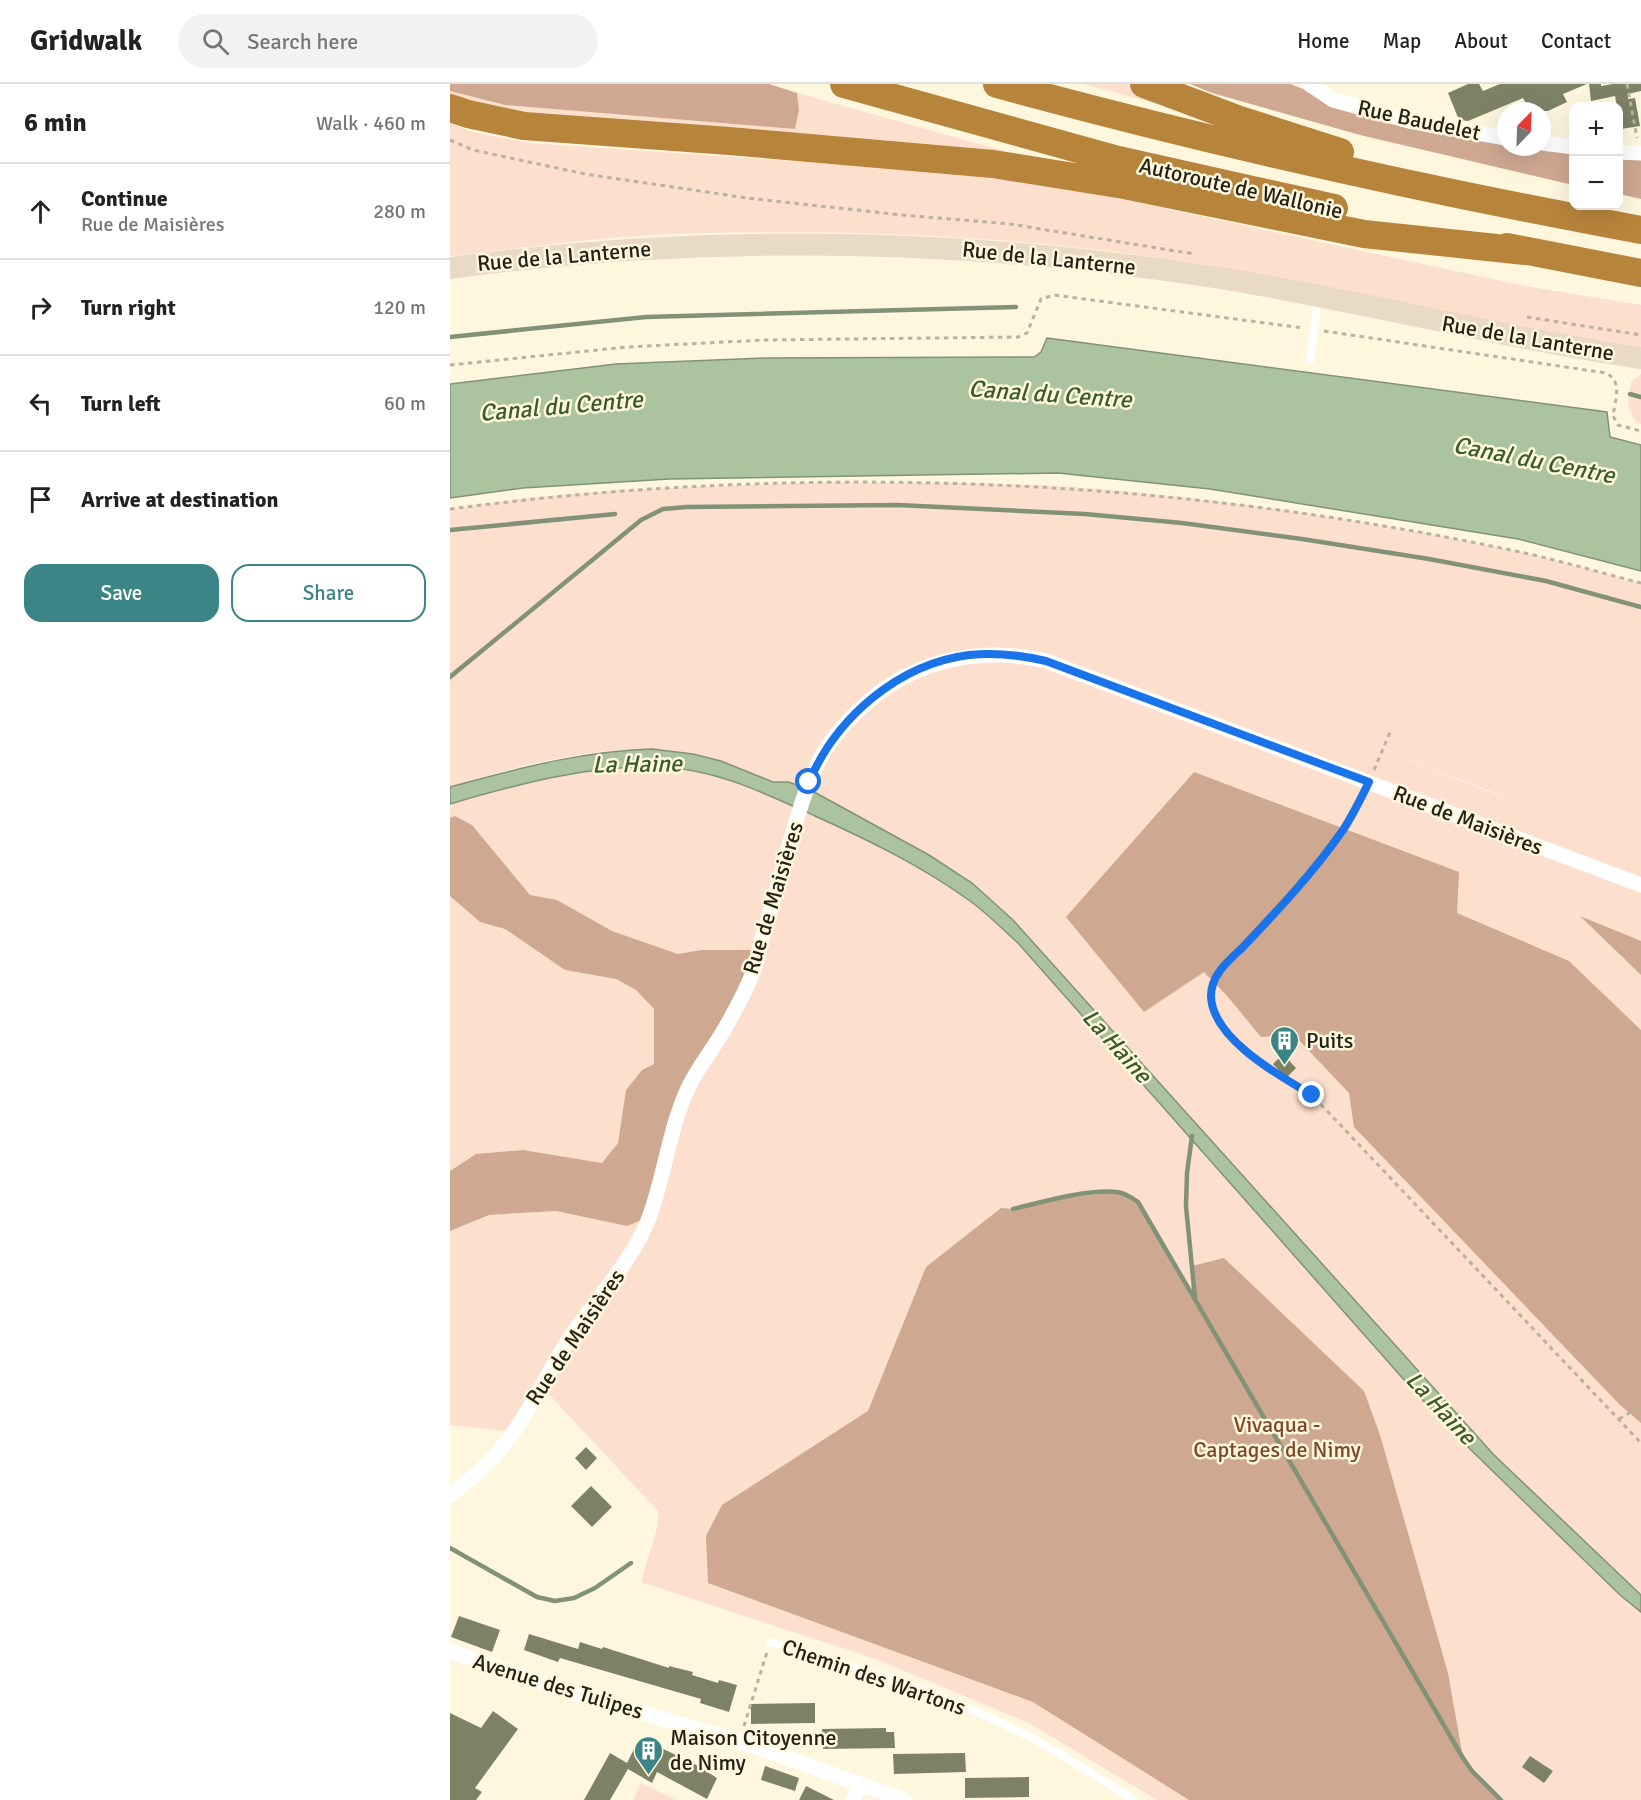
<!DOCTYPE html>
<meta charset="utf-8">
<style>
:root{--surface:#fff;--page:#f2f2f2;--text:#222;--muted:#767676;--line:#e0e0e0;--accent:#3c8587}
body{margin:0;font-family:Signika,sans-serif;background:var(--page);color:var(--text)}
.controls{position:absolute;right:18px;top:18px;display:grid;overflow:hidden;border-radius:12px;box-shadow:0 6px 24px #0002}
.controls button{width:54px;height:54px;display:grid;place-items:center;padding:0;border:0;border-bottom:2px solid var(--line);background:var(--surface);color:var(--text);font:30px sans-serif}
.compass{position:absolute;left:1047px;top:18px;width:54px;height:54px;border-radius:50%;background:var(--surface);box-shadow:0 6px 24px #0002;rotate:23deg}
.stop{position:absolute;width:18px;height:18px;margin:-14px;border:4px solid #1a73e8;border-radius:50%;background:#fff}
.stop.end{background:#1a73e8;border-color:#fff;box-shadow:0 2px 6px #0008}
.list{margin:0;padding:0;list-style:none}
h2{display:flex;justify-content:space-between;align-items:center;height:78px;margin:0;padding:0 24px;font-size:26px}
h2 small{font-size:20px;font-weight:400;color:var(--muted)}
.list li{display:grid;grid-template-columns:39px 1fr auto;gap:18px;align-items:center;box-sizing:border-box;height:96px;padding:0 24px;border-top:2px solid var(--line)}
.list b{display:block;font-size:22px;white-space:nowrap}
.list p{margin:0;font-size:20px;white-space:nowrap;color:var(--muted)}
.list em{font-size:20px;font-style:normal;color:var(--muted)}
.actions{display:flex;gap:12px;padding:18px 24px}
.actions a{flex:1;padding:14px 0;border:2px solid var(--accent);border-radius:18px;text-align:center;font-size:21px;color:var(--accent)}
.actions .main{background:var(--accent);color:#fff}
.icon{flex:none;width:33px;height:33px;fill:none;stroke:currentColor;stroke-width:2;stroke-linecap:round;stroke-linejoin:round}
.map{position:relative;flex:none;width:1191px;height:1716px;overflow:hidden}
header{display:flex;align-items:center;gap:36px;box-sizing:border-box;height:84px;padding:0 30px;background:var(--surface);border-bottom:2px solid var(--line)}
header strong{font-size:28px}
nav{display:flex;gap:33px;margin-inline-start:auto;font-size:21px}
.search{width:420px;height:54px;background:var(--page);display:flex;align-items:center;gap:15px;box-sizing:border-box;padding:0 21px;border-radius:33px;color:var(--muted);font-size:22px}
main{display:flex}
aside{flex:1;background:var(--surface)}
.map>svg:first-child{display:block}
.green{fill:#fddfcd;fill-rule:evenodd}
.forest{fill:#cfa891}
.water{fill:#abc39f;stroke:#829276;stroke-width:1.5}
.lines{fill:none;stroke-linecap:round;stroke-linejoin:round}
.stream{stroke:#829276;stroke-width:4.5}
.building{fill:#7e8265}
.path{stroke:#b9b39e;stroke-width:3;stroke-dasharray:4.5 4.5;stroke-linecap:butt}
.service{stroke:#fff;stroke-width:8}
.minor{stroke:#fff;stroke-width:15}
.secondary{stroke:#e9dac4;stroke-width:22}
.motorway{stroke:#b7843c;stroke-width:28}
.route{stroke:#1a73e8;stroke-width:8}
.labels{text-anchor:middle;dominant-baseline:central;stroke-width:5;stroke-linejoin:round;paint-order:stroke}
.street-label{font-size:22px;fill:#242115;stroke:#fef7de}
.poi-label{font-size:22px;fill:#242115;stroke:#fef7de;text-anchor:start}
.park-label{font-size:22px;fill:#7c4825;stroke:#fef7de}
.water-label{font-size:24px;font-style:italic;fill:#3b5b28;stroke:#fef7de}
</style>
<header>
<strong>Gridwalk</strong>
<div class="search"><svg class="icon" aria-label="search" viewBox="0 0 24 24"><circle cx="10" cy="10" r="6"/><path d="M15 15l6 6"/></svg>Search here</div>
<nav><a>Home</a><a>Map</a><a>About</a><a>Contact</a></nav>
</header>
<main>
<aside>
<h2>6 min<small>Walk · 460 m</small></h2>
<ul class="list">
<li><svg class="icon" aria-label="ahead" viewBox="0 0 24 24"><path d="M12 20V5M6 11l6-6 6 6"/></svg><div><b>Continue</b><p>Rue de Maisières</p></div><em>280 m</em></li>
<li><svg class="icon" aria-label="right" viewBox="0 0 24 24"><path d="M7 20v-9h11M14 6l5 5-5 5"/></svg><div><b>Turn right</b></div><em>120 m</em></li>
<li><svg class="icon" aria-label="left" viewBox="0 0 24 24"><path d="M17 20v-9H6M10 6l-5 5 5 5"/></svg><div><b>Turn left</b></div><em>60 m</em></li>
<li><svg class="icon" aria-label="arrive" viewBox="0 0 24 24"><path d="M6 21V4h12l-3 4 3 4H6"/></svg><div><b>Arrive at destination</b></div></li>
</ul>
<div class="actions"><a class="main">Save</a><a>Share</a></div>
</aside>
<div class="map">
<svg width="1191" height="1716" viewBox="0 0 1191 1716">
<rect width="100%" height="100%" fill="#fef7de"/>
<path class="green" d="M 634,0 L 675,0 L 725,20 L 725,25 Z
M 0,7 L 55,21 L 345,45 L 349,26 L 347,9 L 565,70 L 98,36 L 0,14 Z
M 0,39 L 19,47 L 79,59 L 518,89 L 662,113 L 1075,202 L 1191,221 L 1191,264 C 1018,238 848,191 674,169 C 525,150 372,145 222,150 C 148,153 74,164 0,172 Z
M 1191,290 L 1191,340 L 1186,339 L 1178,322 L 1181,298 Z
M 380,398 C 460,399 540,398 620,403 C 763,413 910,435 1050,464 C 1098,473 1144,487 1191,499 L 1191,1716 L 707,1716 L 579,1639 L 426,1575 L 191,1498 L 208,1441 L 208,1427 L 91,1302 L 64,1348 L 0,1341 L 0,1147 L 39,1131 L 106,1127 L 177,1142 L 251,866 L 228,870 L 162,847 L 107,816 L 80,811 L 22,741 L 5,732 L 0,734 L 0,720 L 46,706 L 102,693 L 180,683 L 240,686 L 288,698 L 309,706 L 338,698 C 308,697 275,676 242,670 C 161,656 77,679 0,703 L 0,425 L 76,414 L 167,406 ZM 834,630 L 1051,711 L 1051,712 Z
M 0,812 L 30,838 L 55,845 L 115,886 L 166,895 L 186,906 L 204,925 L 204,980 L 192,986 L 176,1006 L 168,1059 L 152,1079 L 73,1066 L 26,1070 L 0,1087 Z
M 191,1699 L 226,1716 L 183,1716 Z"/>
<path class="forest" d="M 0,0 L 319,0 L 347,9 L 349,26 L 345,45 L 55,21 L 0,7 Z
M 740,0 L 840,0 L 883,16 L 1056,54 L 1056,63 L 1123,63 L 1123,101 L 910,51 L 762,9 Z
M 1168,68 L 1191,69 L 1191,115 L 1169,110 Z
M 744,688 L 1009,788 L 1007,829 L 1119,877 L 1191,946 L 1191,1339 L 1169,1320 L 904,1043 L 899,1009 L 843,950 L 811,953 L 778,913 L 754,888 L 694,928 L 616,833 Z
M 5,732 L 22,741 L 80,811 L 107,816 L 162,847 L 228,870 L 251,866 L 309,866 L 250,981 L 199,1133 L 177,1142 L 106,1127 L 39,1131 L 0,1147 L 0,1087 L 26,1070 L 73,1066 L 152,1079 L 168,1059 L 176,1006 L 192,986 L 204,980 L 204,925 L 186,906 L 166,895 L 115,886 L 55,845 L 30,838 L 0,812 L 0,734 Z
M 1130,832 L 1191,857 L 1191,891 Z
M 667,1108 L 679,1111 L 688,1118 L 745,1215 L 742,1182 L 774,1174 L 914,1307 L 930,1351 L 998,1589 L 1013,1674 L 1022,1687 L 1051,1716 L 739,1716 L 583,1618 L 258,1499 L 256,1452 L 272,1421 L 418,1327 L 476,1183 L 551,1124 L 563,1125 L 605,1115 Z"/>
<path class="water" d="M 597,254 L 1157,328 L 1160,353 L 1191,361 L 1191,487 L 1068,455 L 760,405 L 608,389 L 219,395 L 73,404 L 0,414 L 0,300 L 166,280 L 316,274 L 584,273 L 591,268 Z
M 202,665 L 243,670 L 271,677 L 323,698 L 338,698 L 357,704 L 479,771 L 522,799 L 562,835 L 1044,1371 L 1191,1511 L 1191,1528 L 1170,1511 L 1020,1365 L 963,1306 L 568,859 C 552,845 537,829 520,817 C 472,782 418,756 365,732 C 314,709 266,685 210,683 C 138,681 68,700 0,720 L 0,703 L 15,699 C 77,682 137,667 202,665 Z"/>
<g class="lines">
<path class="stream" d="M 0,253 L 196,233 L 566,223
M 1180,310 L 1191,313
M 0,446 L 165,430
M 0,593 L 191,436 L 213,425 L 237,423 L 448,421 L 635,430 L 732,439 L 852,455 L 979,475 L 1096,497 L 1191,523
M 742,1052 L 737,1089 L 736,1122 L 745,1214
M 563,1125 C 592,1118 637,1105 667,1108 C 675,1109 681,1113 688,1118 L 1013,1674 L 1022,1687 L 1051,1716
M 0,1464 L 87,1513 L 105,1517 L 124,1514 L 145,1504 L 181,1479"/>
</g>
<path class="building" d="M 1018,0 L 1029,0 L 1033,7 L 1050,0 L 1137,0 L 1113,10 L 1117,18 L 1098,27 L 1080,27 L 1073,14 L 1018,37 L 1009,36 L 998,9 Z
M 1139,0 L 1151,0 L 1151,2 L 1163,0 L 1191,0 L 1191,7 L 1178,10 L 1178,15 L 1185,14 L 1190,42 L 1171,45 L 1165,12 L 1141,17 Z
M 833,970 L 846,984 L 836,994 L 823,980 Z
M 136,1363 L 147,1374 L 136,1386 L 125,1374 Z
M 141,1402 L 162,1423 L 142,1443 L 121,1422 Z
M 9,1532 L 50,1546 L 42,1568 L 1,1553 Z
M 79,1550 L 128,1565 L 130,1558 L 152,1565 L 153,1563 L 219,1584 L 219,1582 L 243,1588 L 242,1591 L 268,1599 L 269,1596 L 287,1601 L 279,1628 L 250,1619 L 251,1615 L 110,1574 L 108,1578 L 74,1566 Z
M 365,1619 L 365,1639 L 301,1640 L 301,1620 Z
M 43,1627 L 68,1645 L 25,1704 L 32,1708 L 26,1716 L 0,1716 L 0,1629 L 31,1644 Z
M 436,1644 L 436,1648 L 444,1648 L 445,1664 L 373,1665 L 372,1645 Z
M 192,1655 L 243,1679 L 267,1694 L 257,1715 L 207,1688 L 202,1699 L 178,1685 L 160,1716 L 134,1716 L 160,1669 L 177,1679 L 186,1661 L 189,1663 Z
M 515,1669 L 516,1688 L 444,1690 L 443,1670 Z
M 1080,1672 L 1103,1687 L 1094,1699 L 1072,1683 Z
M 315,1682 L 349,1694 L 345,1707 L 311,1696 Z
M 579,1693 L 579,1713 L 515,1714 L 515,1694 Z
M 356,1702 L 384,1716 L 349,1716 Z"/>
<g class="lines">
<path class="path" d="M 1177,0 L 1187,54
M 0,56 L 23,66 L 135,90 L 297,114 L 452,131 L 560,140 L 744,170
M 1077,233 L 1191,251
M 874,247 L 1156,289 C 1173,297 1165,317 1163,332 L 1168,341 L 1191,347
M 0,281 L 177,263 L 314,256 L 568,253 L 577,249 L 591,215 L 604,211 L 853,244
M 0,425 C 349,379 706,392 1051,464 C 1098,473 1144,487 1191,499
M 924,686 L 941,646
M 912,711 L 894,744 L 841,812 L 767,889 L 761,912 L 765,927 L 776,949 L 814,983 L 862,1011 L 1191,1359
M 1169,1335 L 1191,1322
M 294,1642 L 317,1568"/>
<path class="service" d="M 860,276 L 868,214
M 320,1558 C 408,1583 496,1610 578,1652 C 615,1671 649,1695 684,1716"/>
<path class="minor" d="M 859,0 L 883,16 L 959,37 L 1056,54
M 1092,59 L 1124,63
M 1168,68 L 1191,69
M 0,1411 C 24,1394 46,1373 63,1349 C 85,1318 101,1281 123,1249 C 149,1211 182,1177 199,1134 C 215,1091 219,1044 239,1002 C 249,982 263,965 274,946 C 285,927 296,906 304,886 C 308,876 309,864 312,854 C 322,822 331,790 340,758 C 351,721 361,682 385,652 C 439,584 512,558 596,577 L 1191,801
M 0,1567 L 109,1605 L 289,1657 L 455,1716
M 403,1716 L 411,1700"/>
<path class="secondary" d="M 0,184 C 256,149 515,154 770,194 C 911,217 1050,253 1191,274"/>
<path class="motorway" d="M 394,0 L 668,76 L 884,124
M 547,0 C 760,58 974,106 1191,146
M 694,0 L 790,36 L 890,68
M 0,24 L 18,30 L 74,42 L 279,57 L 543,80 L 674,101 L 914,150 L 1075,167
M 1057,163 L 1191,189"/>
</g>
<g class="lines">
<path class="route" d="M 359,698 C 386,634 448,580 519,571 C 545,568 570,571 596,577 L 919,698 C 911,714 903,731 893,746 C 863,789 828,826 792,864 C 778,877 761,891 761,912 C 762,955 830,992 862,1011"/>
</g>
<defs>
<symbol id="building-pin" viewBox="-11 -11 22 30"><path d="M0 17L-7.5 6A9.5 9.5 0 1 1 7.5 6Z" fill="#3c8587" stroke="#fef7de"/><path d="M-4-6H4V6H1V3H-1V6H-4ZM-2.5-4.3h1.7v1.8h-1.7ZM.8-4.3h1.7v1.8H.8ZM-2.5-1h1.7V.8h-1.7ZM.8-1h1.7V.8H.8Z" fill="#fff"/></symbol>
</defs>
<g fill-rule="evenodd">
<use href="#building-pin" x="818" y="940" width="33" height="45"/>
<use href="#building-pin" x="182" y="1650" width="33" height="45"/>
</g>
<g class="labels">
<g class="street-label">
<text transform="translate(969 36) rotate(12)">Rue Baudelet</text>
<text transform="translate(791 104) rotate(13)">Autoroute de Wallonie</text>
<text transform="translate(114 172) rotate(-5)">Rue de la Lanterne</text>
<text transform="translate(599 174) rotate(6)">Rue de la Lanterne</text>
<text transform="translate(1078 254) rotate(10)">Rue de la Lanterne</text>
<text transform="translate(1018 736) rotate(21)">Rue de Maisières</text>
<text transform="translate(323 814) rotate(-73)">Rue de Maisières</text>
<text transform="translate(125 1253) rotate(-56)">Rue de Maisières</text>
<text transform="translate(424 1593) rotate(19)">Chemin des Wartons</text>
<text transform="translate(108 1602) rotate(17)">Avenue des Tulipes</text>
</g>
<g class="poi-label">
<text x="856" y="956">Puits</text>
<text x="220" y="1653">Maison Citoyenne<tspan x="220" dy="25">de Nimy</tspan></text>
</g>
<g class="park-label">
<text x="827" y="1340">Vivaqua -<tspan x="827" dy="25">Captages de Nimy</tspan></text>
</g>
<g class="water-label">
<text transform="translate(600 310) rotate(4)">Canal du Centre</text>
<text transform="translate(111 322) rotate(-5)">Canal du Centre</text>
<text transform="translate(1084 376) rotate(11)">Canal du Centre</text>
<text transform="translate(187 680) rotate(-1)">La Haine</text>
<text transform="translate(667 962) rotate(48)">La Haine</text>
<text transform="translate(991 1324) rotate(47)">La Haine</text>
</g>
</g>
</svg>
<div class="controls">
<button>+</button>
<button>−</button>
</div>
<svg class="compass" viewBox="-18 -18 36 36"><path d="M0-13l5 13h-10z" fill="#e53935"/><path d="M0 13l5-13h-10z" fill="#767676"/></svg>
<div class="stop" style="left:359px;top:698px"></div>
<div class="stop end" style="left:862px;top:1011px"></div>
</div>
</main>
